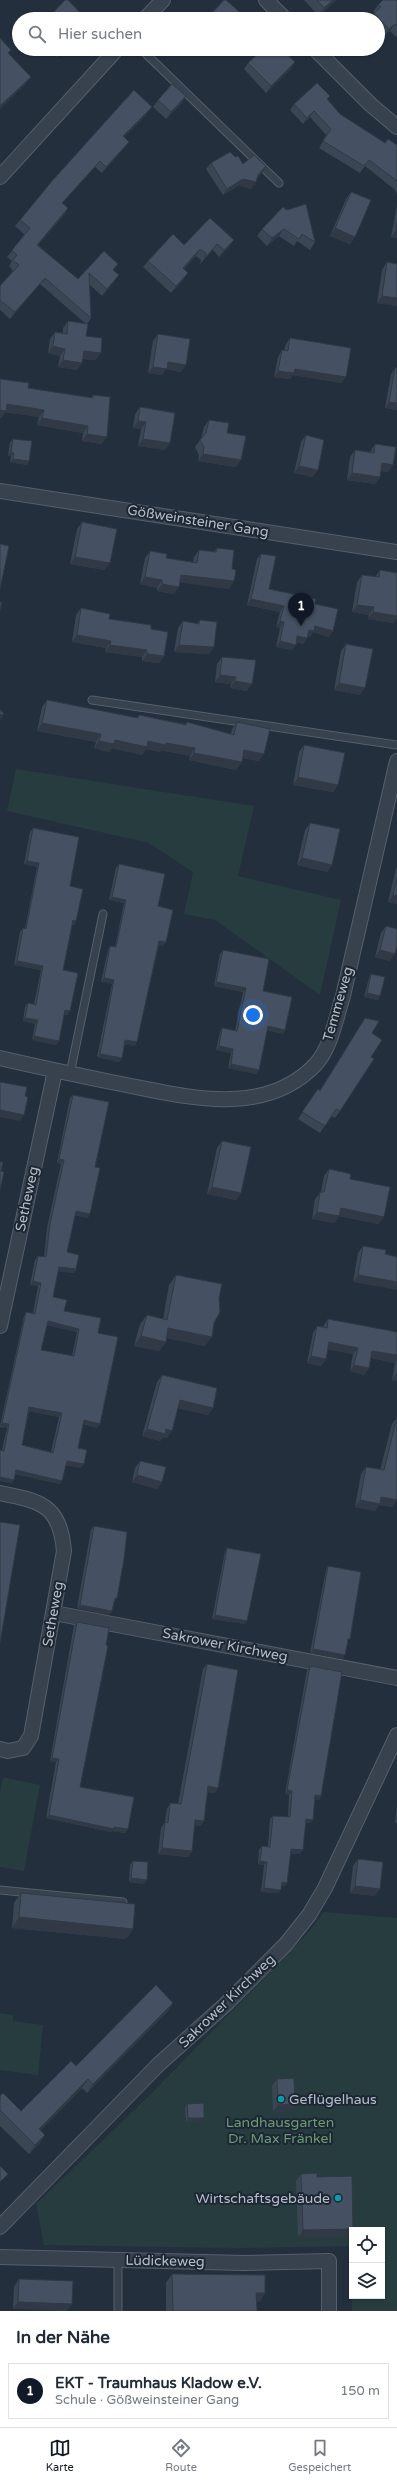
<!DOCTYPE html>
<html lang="de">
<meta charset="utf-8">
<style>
:root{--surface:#fff;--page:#f2f2f3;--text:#1f2937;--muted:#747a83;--line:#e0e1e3;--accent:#111827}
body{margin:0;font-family:"Varela Round",sans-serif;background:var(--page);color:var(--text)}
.controls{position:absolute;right:12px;bottom:12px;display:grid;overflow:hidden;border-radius:0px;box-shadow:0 1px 3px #0004}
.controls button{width:36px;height:36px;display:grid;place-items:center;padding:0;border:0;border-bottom:1px solid var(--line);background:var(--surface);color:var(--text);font:20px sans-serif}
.you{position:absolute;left:253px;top:1015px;width:14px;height:14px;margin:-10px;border:3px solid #fff;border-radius:50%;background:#1a73e8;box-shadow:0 0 0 6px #1a73e833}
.badge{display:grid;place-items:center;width:26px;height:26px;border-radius:50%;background:var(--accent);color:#fff;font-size:13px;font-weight:700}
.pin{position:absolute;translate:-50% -33px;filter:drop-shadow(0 1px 2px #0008)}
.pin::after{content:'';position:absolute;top:21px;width:14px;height:12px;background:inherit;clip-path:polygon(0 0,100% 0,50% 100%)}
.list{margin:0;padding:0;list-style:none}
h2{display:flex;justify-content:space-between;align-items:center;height:52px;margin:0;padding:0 16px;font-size:17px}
h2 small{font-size:13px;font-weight:400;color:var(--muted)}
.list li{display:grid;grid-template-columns:26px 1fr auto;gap:12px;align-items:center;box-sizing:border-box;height:56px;margin:0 8px 8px;padding:0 8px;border:1px solid var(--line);border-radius:0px}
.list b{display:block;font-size:15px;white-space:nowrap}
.list p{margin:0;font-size:13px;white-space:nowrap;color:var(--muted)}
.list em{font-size:13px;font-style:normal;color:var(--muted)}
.icon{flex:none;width:22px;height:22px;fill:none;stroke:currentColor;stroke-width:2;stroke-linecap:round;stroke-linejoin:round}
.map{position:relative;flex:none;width:397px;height:2311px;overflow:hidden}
.search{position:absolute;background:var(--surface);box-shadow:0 1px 3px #0004;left:12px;right:12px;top:12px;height:44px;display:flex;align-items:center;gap:10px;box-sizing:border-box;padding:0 14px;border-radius:22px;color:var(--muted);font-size:15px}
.sheet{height:116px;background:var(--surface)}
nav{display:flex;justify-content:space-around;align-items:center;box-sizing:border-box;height:56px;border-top:1px solid var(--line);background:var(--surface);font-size:11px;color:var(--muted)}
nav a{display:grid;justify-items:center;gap:2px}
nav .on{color:var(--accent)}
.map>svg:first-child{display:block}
.green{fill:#263c3f}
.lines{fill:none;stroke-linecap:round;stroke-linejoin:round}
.service-casing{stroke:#565f6c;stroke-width:9}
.minor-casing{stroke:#565f6c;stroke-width:16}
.service{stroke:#38414e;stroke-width:7}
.minor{stroke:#38414e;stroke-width:14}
.wall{fill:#3b4654;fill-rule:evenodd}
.shaded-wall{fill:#303945}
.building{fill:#455162;stroke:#303945;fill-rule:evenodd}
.culture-dot{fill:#0f9aa8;stroke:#1d2633;stroke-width:1.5}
.labels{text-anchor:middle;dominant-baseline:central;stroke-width:4;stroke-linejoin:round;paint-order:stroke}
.street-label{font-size:14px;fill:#b4bcc9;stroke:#1d2633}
.poi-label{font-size:14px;fill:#b4bcc9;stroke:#1d2633;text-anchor:start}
.park-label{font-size:14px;fill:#6b9a76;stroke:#1d2633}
</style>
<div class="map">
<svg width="397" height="2311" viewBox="0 0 397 2311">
<rect width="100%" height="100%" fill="#242f3e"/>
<path class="green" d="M 16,769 L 254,806 L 238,876 L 341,900 L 320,995 L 215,920 L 184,914 L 193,872 L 149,843 L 7,811 Z
M 3,1777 L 40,1785 L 24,1871 L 0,1867 L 0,1794 Z
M 324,1912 L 397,1918 L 397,2311 L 352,2311 L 352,2292 L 352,2296 L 382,2296 L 382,2230 L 352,2230 L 352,2246 L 237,2248 L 44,2245 L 36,2204 L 151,2094 L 307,1934 Z
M 0,2013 L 13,2015 L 13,2021 L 43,2025 L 38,2075 L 0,2070 Z"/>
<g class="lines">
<defs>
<path id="service" d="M 141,49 L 279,183
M 92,700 L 397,745
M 70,1074 L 103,914
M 0,1890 L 123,1902
M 118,2260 L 118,2311"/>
<path id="minor" d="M 266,0 L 285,19
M 145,19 L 163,0
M 315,49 L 371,105 L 397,127
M 0,177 L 117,49
M 0,491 L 397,552
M 0,1058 C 38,1067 77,1075 116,1083 C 180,1095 262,1120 315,1065 C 331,1048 336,1018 343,996 L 397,761
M 0,1326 L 55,1071
M 0,1493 C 41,1501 60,1505 64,1551 L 31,1736 L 23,1748 L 8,1751 L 0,1749
M 54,1613 L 397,1678
M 0,2227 L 159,2064 L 225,2005 L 286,1944 L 309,1915 L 325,1888 L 397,1735
M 0,2257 L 244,2263 L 329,2261 L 329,2311"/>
</defs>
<use href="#service" class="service-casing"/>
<use href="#minor" class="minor-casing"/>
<use href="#service" class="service"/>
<use href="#minor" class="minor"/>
</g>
<path class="wall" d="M 304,0 L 336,0 L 319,16 Z
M 397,1 L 397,36 L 396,37 L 390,31 L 384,36 L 378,30 L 378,19 L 370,19 L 374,13 L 373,12 L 378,5 Z
M 211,14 L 244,19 L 207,19 Z
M 49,49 L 64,49 L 57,57 Z
M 248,63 L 291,69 L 266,93 L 244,69 Z
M 186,96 L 181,104 L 166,119 L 153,107 L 158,100 Z
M 330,96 L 327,100 L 340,114 L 385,143 L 397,145 L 397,194 L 394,189 L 365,166 L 360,173 L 319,148 L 326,135 L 310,117 L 303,124 L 290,110 L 294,104 Z
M 147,114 L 124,137 L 129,142 L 124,148 L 102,173 L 95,167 L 62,203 L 68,208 L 64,215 L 38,245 L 78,279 L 104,251 L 114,270 L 114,282 L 102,296 L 89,284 L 91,318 L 87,324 L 86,336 L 96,360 L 83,359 L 82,363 L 77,370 L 58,367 L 60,356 L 48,353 L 50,339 L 55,332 L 63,333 L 63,328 L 68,321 L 86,324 L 40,284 L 10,319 L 0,310 L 0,286 L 13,271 L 9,266 L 12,261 L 7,257 L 25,235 L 15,226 L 20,220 Z
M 211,163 L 243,164 L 266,166 L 262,173 L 257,178 L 256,182 L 251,189 L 239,185 L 223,195 L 206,169 Z
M 351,192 L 355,237 L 350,244 L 330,236 L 346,199 Z
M 397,205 L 397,238 L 391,237 Z
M 283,207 L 315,242 L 310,250 L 297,241 L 294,246 L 279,236 L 267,246 L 257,236 L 262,229 Z
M 210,218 L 229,247 L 219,257 L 213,250 L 200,264 L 201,260 L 196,256 L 184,269 L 188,273 L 183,280 L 171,293 L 143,267 L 148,261 L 184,245 Z
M 387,262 L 397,264 L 397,306 L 377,303 L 382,270 Z
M 158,334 L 181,372 L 166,369 L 162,375 L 148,373 L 153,341 Z
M 290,338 L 342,383 L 293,375 L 290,379 L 274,377 L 278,357 L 282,350 L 284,351 L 286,344 Z
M 395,368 L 397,410 L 385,408 L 391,374 Z
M 0,379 L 28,388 L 91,398 L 93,395 L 102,444 L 82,441 L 83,433 L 37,425 L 39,417 L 5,412 L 1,418 L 0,418 Z
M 140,407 L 170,443 L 165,450 L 138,446 L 141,429 L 133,428 L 135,414 Z
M 209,420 L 227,433 L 236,467 L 198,461 L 199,455 L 195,447 L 201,439 L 204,427 Z
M 306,435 L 313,477 L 294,473 L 301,442 Z
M 13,439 L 27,465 L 10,462 L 11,456 L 8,456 L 10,442 Z
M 375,444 L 393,465 L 388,472 L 381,471 L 380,477 L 375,484 L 347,480 L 350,457 L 355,450 L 370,452 Z
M 82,522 L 105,570 L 70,564 L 77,529 Z
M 217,548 L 229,589 L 180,582 L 174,594 L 157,591 L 157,588 L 140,584 L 145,558 L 150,551 L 166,558 L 193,562 L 194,557 L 199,550 L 214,552 Z
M 261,554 L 269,589 L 315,604 L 329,637 L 313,632 L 310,637 L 308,636 L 303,644 L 296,642 L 292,650 L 276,647 L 280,628 L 276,627 L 280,612 L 247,605 L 257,559 Z
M 380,570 L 397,573 L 397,618 L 393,623 L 368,619 L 369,615 L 352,612 L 357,582 L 362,575 L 375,577 Z
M 81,608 L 109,619 L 151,629 L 164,656 L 159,663 L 142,661 L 142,657 L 105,652 L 106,648 L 72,642 L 76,615 Z
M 200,620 L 214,647 L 209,654 L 174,652 L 178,628 L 183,621 L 197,624 Z
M 346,644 L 360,695 L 334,690 L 341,651 Z
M 222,657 L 247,691 L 230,688 L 231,684 L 215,682 L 217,664 Z
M 47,700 L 137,718 L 139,715 L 185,724 L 187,722 L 231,734 L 232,729 L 237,722 L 264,754 L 259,761 L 242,758 L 236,770 L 189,760 L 190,756 L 161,750 L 160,752 L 146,749 L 142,755 L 112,748 L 109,752 L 94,748 L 96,742 L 37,731 L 42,707 Z
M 304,745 L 338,785 L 333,792 L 293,785 L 299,752 Z
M 310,823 L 332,865 L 327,872 L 297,865 L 305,830 Z
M 33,828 L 70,886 L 76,921 L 74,925 L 72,924 L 63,970 L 68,1015 L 64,1014 L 59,1041 L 56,1045 L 32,1040 L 35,1024 L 23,1021 L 25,1007 L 28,1003 L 34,1004 L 41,970 L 14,965 L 20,932 L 23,928 L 25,929 L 37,867 L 24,864 L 30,832 Z
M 119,864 L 158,906 L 163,946 L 159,945 L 135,1046 L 125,1044 L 122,1058 L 119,1062 L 97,1057 L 112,984 L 101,982 L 108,950 L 110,946 L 115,947 L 124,903 L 109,900 L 116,868 Z
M 397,867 L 397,904 L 388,902 L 396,869 Z
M 386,926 L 390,961 L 375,957 L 381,933 Z
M 223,950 L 263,991 L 285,1030 L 283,1034 L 267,1030 L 259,1070 L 256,1074 L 228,1068 L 231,1053 L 216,1050 L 220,1032 L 222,1028 L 235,1031 L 243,992 L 214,986 L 220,954 Z
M 371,974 L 378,1000 L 364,997 L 369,978 Z
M 365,1018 L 371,1057 L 340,1111 L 335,1118 L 331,1116 L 320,1133 L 298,1119 L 318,1089 L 320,1090 Z
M 73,1095 L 95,1167 L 88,1218 L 75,1215 L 67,1252 L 76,1269 L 74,1273 L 58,1271 L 53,1297 L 64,1311 L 98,1333 L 100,1424 L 97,1428 L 83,1424 L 78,1448 L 81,1468 L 66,1465 L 60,1484 L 15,1474 L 12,1483 L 0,1481 L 0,1450 L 2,1450 L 7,1428 L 0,1427 L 0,1426 L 24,1316 L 26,1312 L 33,1313 L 38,1286 L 30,1285 L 35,1260 L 38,1256 L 44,1257 L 47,1228 L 61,1164 L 57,1163 L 70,1098 ZM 47,1325 L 77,1332 L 72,1356 L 41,1350 ZM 29,1411 L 59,1417 L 51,1452 L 22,1445 Z
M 222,1141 L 241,1193 L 236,1200 L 207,1194 L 217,1148 Z
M 329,1169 L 350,1179 L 379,1224 L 339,1216 L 334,1223 L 312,1219 L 315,1199 L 321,1192 L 324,1176 Z
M 363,1246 L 385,1254 L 353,1282 L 358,1253 Z
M 176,1275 L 214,1323 L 205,1346 L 167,1338 L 166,1342 L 159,1351 L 134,1346 L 140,1324 L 147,1315 L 163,1319 L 169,1285 Z
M 328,1319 L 397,1332 L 397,1381 L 392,1380 L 395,1363 L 371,1358 L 369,1368 L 364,1375 L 350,1371 L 353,1354 L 328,1349 L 326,1359 L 321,1366 L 307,1363 L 313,1333 L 317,1326 L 323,1327 L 324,1325 Z
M 162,1375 L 213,1408 L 208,1415 L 178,1408 L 172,1431 L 167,1438 L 163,1437 L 160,1441 L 142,1436 L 157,1382 Z
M 397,1417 L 397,1500 L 392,1507 L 379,1505 L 375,1511 L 355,1507 L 361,1474 L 366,1467 L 380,1470 L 392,1424 Z
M 140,1461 L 162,1482 L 157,1489 L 132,1482 L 135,1468 Z
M 94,1526 L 117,1598 L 114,1601 L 112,1611 L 109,1615 L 77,1608 L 91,1530 Z
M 227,1548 L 245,1624 L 212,1619 L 225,1552 Z
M 328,1566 L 348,1643 L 343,1659 L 310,1653 L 326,1570 Z
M 77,1622 L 80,1787 L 128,1829 L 125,1833 L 112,1831 L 111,1832 L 46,1818 L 56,1762 L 50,1761 L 74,1625 Z
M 207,1664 L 215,1793 L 208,1792 L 201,1826 L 195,1825 L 192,1851 L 188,1857 L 158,1854 L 161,1828 L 165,1822 L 167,1809 L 170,1803 L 178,1804 L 203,1669 Z
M 310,1666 L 319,1800 L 315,1799 L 310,1823 L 306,1823 L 300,1854 L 290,1853 L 287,1883 L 285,1886 L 282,1886 L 278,1893 L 261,1892 L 264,1865 L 258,1864 L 259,1850 L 262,1846 L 268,1847 L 270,1819 L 273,1816 L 288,1817 L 289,1795 L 285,1794 L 307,1670 Z
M 397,1806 L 397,1823 L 395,1823 Z
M 358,1859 L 375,1896 L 350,1893 L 353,1866 Z
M 133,1861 L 147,1880 L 144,1884 L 129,1882 L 130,1865 Z
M 21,1893 L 133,1929 L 126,1939 L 12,1928 L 14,1903 Z
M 173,2003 L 167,2012 L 87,2093 L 82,2088 L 41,2130 L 45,2135 L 39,2144 L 29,2154 L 0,2126 L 0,2096 L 21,2111 L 76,2066 Z
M 277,2079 L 295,2104 L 290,2111 L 273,2112 L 272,2086 Z
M 187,2104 L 202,2121 L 186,2122 L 185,2108 Z
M 301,2174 L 317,2177 L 353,2229 L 348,2237 L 298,2237 L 296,2181 Z
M 172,2274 L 265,2293 L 259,2302 L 257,2302 L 257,2311 L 166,2311 L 166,2283 Z
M 19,2279 L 72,2304 L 13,2309 L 14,2287 Z"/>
<path class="shaded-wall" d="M 333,0 L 336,0 L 319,16 L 324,8 Z
M 395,24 L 390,31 L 384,36 L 389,29 Z
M 63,49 L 64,49 L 57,57 Z
M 295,62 L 291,69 L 266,93 L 271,86 Z
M 31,77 L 26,84 L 0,109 L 0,106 Z
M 186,96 L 181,104 L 166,119 L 171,112 Z
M 152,107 L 147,114 L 118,143 L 123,136 Z
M 314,111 L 310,117 L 303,124 L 307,118 Z
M 129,142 L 124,148 L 102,173 L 106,167 Z
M 100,161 L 95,167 L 57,209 L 62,203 Z
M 266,166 L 262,173 L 254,181 L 256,182 L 251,189 L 239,185 L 223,195 L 227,189 L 243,179 L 258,175 Z
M 68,208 L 64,215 L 33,251 L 37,245 Z
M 335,228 L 355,237 L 350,244 L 330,236 Z
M 284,229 L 279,236 L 267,246 L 272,238 Z
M 396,230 L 397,231 L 397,238 L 391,237 Z
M 234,240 L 229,247 L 219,257 L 224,250 Z
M 217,244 L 213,250 L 200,264 L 205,258 Z
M 200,249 L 196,256 L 178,275 L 183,268 Z
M 188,273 L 183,280 L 171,293 L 176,286 Z
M 119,275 L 114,282 L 102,296 L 107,289 Z
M 45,278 L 40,284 L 10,319 L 15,312 Z
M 382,296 L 397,298 L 397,306 L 377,303 Z
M 53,346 L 65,349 L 60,356 L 48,353 Z
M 84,351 L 101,353 L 96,360 L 79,358 Z
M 63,360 L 82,363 L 77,370 L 58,367 Z
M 168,362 L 186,365 L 181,372 L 166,369 L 162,375 L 148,373 L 153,367 Z
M 295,369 L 346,377 L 342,383 L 293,375 L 290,379 L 274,377 L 278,371 Z
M 389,402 L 397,403 L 397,410 L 385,408 Z
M 7,404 L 44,410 L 39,417 L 5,412 L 1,418 L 0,418 L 0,410 Z
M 42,418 L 88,426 L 83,433 L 37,425 Z
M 138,421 L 146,422 L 141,429 L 133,428 Z
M 87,434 L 107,437 L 102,444 L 82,441 Z
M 143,439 L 170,443 L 165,450 L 138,446 Z
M 11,452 L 14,453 L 11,456 L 8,456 Z
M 203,454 L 241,460 L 236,467 L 198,461 Z
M 13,459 L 29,461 L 27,465 L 10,462 Z
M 382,463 L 393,465 L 388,472 L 377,470 Z
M 299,466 L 318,470 L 313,477 L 294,473 Z
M 352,473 L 380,477 L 375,484 L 347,480 Z
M 75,557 L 110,563 L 105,570 L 70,564 Z
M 181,575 L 234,581 L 229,589 L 176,582 Z
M 145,577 L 162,580 L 157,588 L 140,584 Z
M 162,584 L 179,587 L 174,594 L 157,591 Z
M 251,599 L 284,606 L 280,612 L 247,605 Z
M 357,605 L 374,607 L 369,615 L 352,612 Z
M 373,612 L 397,616 L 397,618 L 393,623 L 368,619 Z
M 280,621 L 284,622 L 280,628 L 276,627 Z
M 315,626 L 333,631 L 329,637 L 313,632 L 310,637 L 305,636 L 309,630 Z
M 77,635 L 111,641 L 106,648 L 72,642 Z
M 297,636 L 307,638 L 303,644 L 294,641 Z
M 280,641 L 296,645 L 292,650 L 276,647 Z
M 110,645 L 147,650 L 142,657 L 105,652 Z
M 179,645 L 214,647 L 209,654 L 174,652 Z
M 147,654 L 164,656 L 159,663 L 142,661 Z
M 220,675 L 236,677 L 231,684 L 215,682 Z
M 235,681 L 252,684 L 247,691 L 230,688 Z
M 339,683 L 365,688 L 360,695 L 334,690 Z
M 4,714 L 0,720 L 0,715 Z
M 42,723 L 101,734 L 96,742 L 37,731 Z
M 115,740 L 148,741 L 166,743 L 195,748 L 190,756 L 161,750 L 160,752 L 146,749 L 142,755 L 112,748 L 109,752 L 94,748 L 99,741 Z
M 244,750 L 264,754 L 259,761 L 239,757 Z
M 194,753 L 242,762 L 236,770 L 189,760 Z
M 298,777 L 338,785 L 333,792 L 293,785 Z
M 302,858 L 332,865 L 327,872 L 297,865 Z
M 27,861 L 39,863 L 37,867 L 24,864 Z
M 393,895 L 397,896 L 397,904 L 388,902 Z
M 112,897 L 126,900 L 124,903 L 109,900 Z
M 73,920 L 76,921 L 74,925 L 70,924 Z
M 159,941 L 166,942 L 163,946 L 157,944 Z
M 380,950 L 395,954 L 390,961 L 375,957 Z
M 17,961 L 43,966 L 41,970 L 14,965 Z
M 104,978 L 114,980 L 112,984 L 101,982 Z
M 216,982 L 246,988 L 243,992 L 214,986 Z
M 367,993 L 380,996 L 378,1000 L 364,997 Z
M 65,1010 L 70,1011 L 68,1015 L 62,1014 Z
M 25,1018 L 38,1020 L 35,1024 L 23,1021 Z
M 268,1026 L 285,1030 L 283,1034 L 265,1030 Z
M 34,1036 L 59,1041 L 56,1045 L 32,1040 Z
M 125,1040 L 137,1042 L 135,1046 L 123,1044 Z
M 219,1046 L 233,1049 L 231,1053 L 216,1050 Z
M 100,1054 L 122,1058 L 119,1062 L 97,1057 Z
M 231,1064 L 259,1070 L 256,1074 L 228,1068 Z
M 0,1110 L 24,1115 L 20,1121 L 0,1117 Z
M 59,1159 L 64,1160 L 61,1164 L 57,1163 Z
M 212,1187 L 241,1193 L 236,1200 L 207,1194 Z
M 341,1208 L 384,1217 L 379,1224 L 336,1215 Z
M 76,1211 L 90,1214 L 88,1218 L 73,1215 Z
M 317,1212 L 339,1216 L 334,1223 L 312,1219 Z
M 59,1267 L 76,1269 L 74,1273 L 56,1271 Z
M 358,1275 L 397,1282 L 397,1290 L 353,1282 Z
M 33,1281 L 41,1283 L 38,1286 L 30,1285 Z
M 48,1321 L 79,1329 L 77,1332 L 45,1325 Z
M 168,1328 L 212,1337 L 205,1346 L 162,1337 Z
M 141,1336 L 166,1342 L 159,1351 L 134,1346 Z
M 329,1342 L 358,1348 L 353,1354 L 324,1349 Z
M 372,1351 L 397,1355 L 397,1361 L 395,1363 L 367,1357 Z
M 311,1356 L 326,1359 L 321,1366 L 307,1363 Z
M 354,1365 L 369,1368 L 364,1375 L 350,1371 Z
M 397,1373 L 397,1381 L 392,1380 Z
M 180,1400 L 213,1408 L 208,1415 L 175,1408 Z
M 29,1407 L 62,1413 L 59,1417 L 27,1411 Z
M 84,1420 L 100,1424 L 97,1428 L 82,1423 Z
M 2,1423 L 9,1424 L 7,1428 L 0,1426 Z
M 147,1429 L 166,1429 L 172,1431 L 167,1438 L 163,1437 L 160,1441 L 142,1436 Z
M 67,1461 L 84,1464 L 81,1468 L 64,1464 Z
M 16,1470 L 62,1481 L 60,1484 L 14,1474 Z
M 137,1475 L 162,1482 L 157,1489 L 132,1482 Z
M 0,1477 L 14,1480 L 12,1483 L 0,1481 Z
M 381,1497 L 397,1500 L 392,1507 L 379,1505 L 375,1511 L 355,1507 L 360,1500 Z
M 80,1605 L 112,1611 L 109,1615 L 77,1608 Z
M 215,1615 L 247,1621 L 245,1624 L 212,1619 Z
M 313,1649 L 345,1655 L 343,1659 L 310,1653 Z
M 52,1758 L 59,1759 L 56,1762 L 50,1761 Z
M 208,1786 L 218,1788 L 215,1793 L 204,1792 Z
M 287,1790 L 292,1791 L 289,1795 L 285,1794 Z
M 315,1795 L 321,1796 L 319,1800 L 313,1799 Z
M 49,1815 L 114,1827 L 128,1829 L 125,1833 L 112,1831 L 111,1832 L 46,1818 Z
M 306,1819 L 313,1820 L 310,1823 L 303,1823 Z
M 195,1820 L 204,1821 L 201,1826 L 191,1825 Z
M 162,1848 L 192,1851 L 188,1857 L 158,1854 Z
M 291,1849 L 303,1850 L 300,1854 L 288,1853 Z
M 260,1861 L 267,1862 L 264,1865 L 258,1864 Z
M 131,1878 L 147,1880 L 144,1884 L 129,1882 Z
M 282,1882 L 287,1883 L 285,1886 L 279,1886 Z
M 355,1886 L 380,1889 L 375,1896 L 350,1893 Z
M 264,1888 L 281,1890 L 278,1893 L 261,1892 Z
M 19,1917 L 133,1929 L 126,1939 L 12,1928 Z
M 173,2003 L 167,2012 L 87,2093 L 93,2084 Z
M 88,2079 L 82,2088 L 33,2138 L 39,2129 Z
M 295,2104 L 290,2111 L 273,2112 L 278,2105 Z
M 188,2118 L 204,2118 L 202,2121 L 186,2122 Z
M 45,2135 L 39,2144 L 29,2154 L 35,2145 Z
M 353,2229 L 348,2237 L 298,2237 L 303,2230 Z
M 256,2293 L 265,2293 L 259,2302 L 250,2302 Z
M 18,2302 L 72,2304 L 67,2311 L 13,2309 Z"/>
<path class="building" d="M 65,0 L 68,0 L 86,19 L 47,19 Z
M 224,0 L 226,0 L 245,17 L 243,19 L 216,19 L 211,14 Z
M 317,0 L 333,0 L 324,8 Z
M 383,0 L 396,0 L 397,1 L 397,26 L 395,24 L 389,29 L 374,13 L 381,7 L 378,5 Z
M 0,38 L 11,50 L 8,53 L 31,77 L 0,106 Z
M 263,49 L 281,49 L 295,62 L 271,86 L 248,63 Z
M 317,83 L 330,96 L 327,99 L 340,114 L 385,143 L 388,139 L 397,145 L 397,181 L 369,160 L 364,166 L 323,141 L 331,129 L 314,111 L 307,118 L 294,104 Z
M 172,84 L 186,96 L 171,112 L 158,100 Z
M 134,90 L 152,107 L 123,136 L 129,142 L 106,167 L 100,161 L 62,203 L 68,208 L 37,245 L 78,279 L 104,251 L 118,264 L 113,270 L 119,275 L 107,289 L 89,273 L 91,318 L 45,278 L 15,312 L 0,300 L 0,286 L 19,265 L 13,260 L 17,255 L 12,250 L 30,228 L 20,220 L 52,181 Z
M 230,152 L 235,157 L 238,156 L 243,164 L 254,155 L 266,166 L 258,175 L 256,182 L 243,179 L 227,189 L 211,163 Z
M 351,192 L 371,200 L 355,237 L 335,228 Z
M 306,204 L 315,242 L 302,234 L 299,239 L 284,229 L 272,238 L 262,229 L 283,207 L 287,210 Z
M 210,218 L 234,240 L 224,250 L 217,244 L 205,258 L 206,253 L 200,249 L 183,268 L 188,273 L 176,286 L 148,261 L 173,234 L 184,245 Z
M 397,222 L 397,231 L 396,230 Z
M 387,262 L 397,264 L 397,298 L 382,296 Z
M 68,321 L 88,324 L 86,336 L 102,338 L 101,353 L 84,351 L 82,363 L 63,360 L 65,349 L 53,346 L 55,332 L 67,334 Z
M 158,334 L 190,339 L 186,365 L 168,362 L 167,369 L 153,367 Z
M 290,338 L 351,348 L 346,377 L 295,369 L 294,373 L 278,371 L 282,350 L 288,351 Z
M 395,368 L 397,368 L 397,403 L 389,402 Z
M 0,379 L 29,383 L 28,388 L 93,398 L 93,395 L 110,397 L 107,437 L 87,434 L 88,426 L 42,418 L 44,410 L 7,404 L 6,411 L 0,410 Z
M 140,407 L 175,413 L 170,443 L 143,439 L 146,422 L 138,421 Z
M 209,420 L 229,423 L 227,433 L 246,436 L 241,460 L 203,454 L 204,447 L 200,440 L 206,433 Z
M 306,435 L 324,440 L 318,470 L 299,466 Z
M 13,439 L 32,441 L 29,461 L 13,459 L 14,453 L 11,452 Z
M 375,444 L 396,447 L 393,465 L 382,463 L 380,477 L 352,473 L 355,450 L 374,453 Z
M 82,522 L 117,529 L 110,563 L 75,557 Z
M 0,544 L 9,546 L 0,589 Z
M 217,548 L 234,550 L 232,569 L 236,570 L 234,581 L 181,575 L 179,587 L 162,584 L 162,580 L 145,577 L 150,551 L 167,554 L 166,558 L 197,563 L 199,550 L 216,552 Z
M 261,554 L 276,556 L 269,589 L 316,599 L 315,604 L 338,609 L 333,631 L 315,626 L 314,631 L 309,630 L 307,638 L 297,636 L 296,645 L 280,641 L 284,622 L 280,621 L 284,606 L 251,599 Z
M 380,570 L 397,573 L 397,616 L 373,612 L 374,607 L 357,605 L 362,575 L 379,577 Z
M 0,602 L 2,602 L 0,611 Z
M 81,608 L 110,614 L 109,619 L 151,625 L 151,629 L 168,632 L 164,656 L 147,654 L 147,650 L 110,645 L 111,641 L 77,635 Z
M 200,620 L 217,622 L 214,647 L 179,645 L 183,621 L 199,624 Z
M 346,644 L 373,649 L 365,688 L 339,683 Z
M 222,657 L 256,660 L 252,684 L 235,681 L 236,677 L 220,675 Z
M 47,700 L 138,718 L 139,715 L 186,725 L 187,722 L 234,735 L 237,722 L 270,729 L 264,754 L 244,750 L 242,762 L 194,753 L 195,748 L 166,743 L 165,745 L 148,741 L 147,747 L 115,740 L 114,744 L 99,741 L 101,734 L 42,723 Z
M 0,709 L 4,714 L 0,715 Z
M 304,745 L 345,753 L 338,785 L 298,777 Z
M 310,823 L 340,829 L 332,865 L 302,858 Z
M 33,828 L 79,837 L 70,886 L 83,889 L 76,921 L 73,920 L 63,970 L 78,973 L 70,1011 L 65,1010 L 59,1041 L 34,1036 L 38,1020 L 25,1018 L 28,1003 L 36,1005 L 43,966 L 17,961 L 23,928 L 26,929 L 39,863 L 27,861 Z
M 119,864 L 165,874 L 158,906 L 173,910 L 166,942 L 159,941 L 137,1042 L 125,1040 L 122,1058 L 100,1054 L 114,980 L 104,978 L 110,946 L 116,947 L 126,900 L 112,897 Z
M 397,877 L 397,896 L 393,895 Z
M 386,926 L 397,929 L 397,945 L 395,954 L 380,950 Z
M 223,950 L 269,959 L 263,991 L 292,997 L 285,1030 L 268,1026 L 259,1070 L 231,1064 L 233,1049 L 219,1046 L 222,1028 L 237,1031 L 246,988 L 216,982 Z
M 371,974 L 385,977 L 380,996 L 367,993 Z
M 365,1018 L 379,1021 L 372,1033 L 382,1040 L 371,1057 L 374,1059 L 340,1111 L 336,1109 L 325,1126 L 302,1112 L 318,1089 L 320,1091 Z
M 0,1082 L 27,1087 L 25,1096 L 28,1097 L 24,1115 L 0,1110 Z
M 73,1095 L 109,1102 L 95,1167 L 100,1168 L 90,1214 L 76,1211 L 67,1252 L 79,1255 L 76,1269 L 59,1267 L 53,1297 L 67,1300 L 64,1311 L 101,1318 L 98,1333 L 118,1337 L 100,1424 L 84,1420 L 78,1448 L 87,1450 L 84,1464 L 67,1461 L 62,1481 L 16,1470 L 14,1480 L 0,1477 L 0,1450 L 4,1451 L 9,1424 L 2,1423 L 26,1312 L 35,1314 L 41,1283 L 33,1281 L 38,1256 L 46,1257 L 50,1224 L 64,1160 L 59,1159 ZM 48,1321 L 79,1329 L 74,1356 L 41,1350 ZM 29,1407 L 62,1413 L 53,1453 L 22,1445 Z
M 222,1141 L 251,1147 L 241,1193 L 212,1187 Z
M 0,1162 L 3,1162 L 1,1171 L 4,1172 L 0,1190 Z
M 329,1169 L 351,1174 L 350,1179 L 390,1187 L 384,1217 L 341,1208 L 339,1216 L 317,1212 L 320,1192 L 324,1192 Z
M 363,1246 L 386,1250 L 385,1254 L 397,1257 L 397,1282 L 358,1275 Z
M 176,1275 L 222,1284 L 219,1298 L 220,1312 L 214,1323 L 212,1337 L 168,1328 L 166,1342 L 141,1336 L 147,1315 L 167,1320 Z
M 328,1319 L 397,1332 L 397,1355 L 372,1351 L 369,1368 L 354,1365 L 358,1348 L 329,1342 L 326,1359 L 311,1356 L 317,1326 L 327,1328 Z
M 162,1375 L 217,1388 L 213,1408 L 180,1400 L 172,1431 L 166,1429 L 165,1434 L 147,1429 Z
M 397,1417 L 397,1500 L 381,1497 L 380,1504 L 360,1500 L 366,1467 L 384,1470 Z
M 140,1461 L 166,1467 L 162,1482 L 137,1475 Z
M 0,1522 L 20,1525 L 0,1643 Z
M 94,1526 L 127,1532 L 124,1559 L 117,1598 L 115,1598 L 112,1611 L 80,1605 Z
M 227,1548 L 261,1554 L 247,1621 L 215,1615 Z
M 328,1566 L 361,1572 L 350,1639 L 348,1639 L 345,1655 L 313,1649 Z
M 77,1622 L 109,1628 L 106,1645 L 108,1646 L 80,1787 L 134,1797 L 128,1829 L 114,1827 L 114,1829 L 49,1815 L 59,1759 L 52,1758 Z
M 207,1664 L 238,1670 L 218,1788 L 208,1786 L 204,1821 L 195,1820 L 192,1851 L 162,1848 L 165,1822 L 168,1823 L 170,1803 L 181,1804 Z
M 310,1666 L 342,1672 L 321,1796 L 315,1795 L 313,1820 L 306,1819 L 303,1850 L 291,1849 L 287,1883 L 282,1882 L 281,1890 L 264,1888 L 267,1862 L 260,1861 L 262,1846 L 270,1847 L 273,1816 L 290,1817 L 292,1791 L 287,1790 Z
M 358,1859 L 383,1862 L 380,1889 L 355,1886 Z
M 133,1861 L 148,1862 L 147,1880 L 131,1878 Z
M 21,1893 L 135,1904 L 133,1929 L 19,1917 Z
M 156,1985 L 173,2003 L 93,2084 L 88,2079 L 39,2129 L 45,2135 L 35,2145 L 0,2110 L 0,2096 L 3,2093 L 21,2111 L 71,2061 L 76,2066 Z
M 294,2078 L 295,2104 L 278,2105 L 277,2079 Z
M 204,2103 L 204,2118 L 188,2118 L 187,2104 Z
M 0,2166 L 8,2174 L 0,2182 Z
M 317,2173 L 317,2177 L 352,2176 L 353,2229 L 303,2230 L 301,2174 Z
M 172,2274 L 265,2275 L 265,2293 L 256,2293 L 257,2311 L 173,2311 Z
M 19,2279 L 73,2281 L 72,2304 L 18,2302 Z"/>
<g class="culture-dot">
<circle cx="281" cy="2099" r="4"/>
<circle cx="338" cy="2198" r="4"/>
</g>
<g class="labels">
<g class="street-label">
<text transform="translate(198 521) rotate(9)">Gößweinsteiner Gang</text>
<text transform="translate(338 1004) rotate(-74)">Temmeweg</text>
<text transform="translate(27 1199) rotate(-78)">Setheweg</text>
<text transform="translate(53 1614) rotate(-80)">Setheweg</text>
<text transform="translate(225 1645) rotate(11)">Sakrower Kirchweg</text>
<text transform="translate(227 2001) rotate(-44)">Sakrower Kirchweg</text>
<text transform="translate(165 2261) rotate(1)">Lüdickeweg</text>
</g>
<g class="poi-label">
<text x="289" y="2099">Geflügelhaus</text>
<text x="330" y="2198" text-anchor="end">Wirtschaftsgebäude</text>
</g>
<g class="park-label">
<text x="280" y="2122">Landhausgarten<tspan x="280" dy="16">Dr. Max Fränkel</tspan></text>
</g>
</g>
</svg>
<div class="controls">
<button><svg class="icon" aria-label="locate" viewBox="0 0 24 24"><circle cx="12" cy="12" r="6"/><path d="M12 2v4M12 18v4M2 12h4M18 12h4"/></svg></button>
<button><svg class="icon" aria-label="layers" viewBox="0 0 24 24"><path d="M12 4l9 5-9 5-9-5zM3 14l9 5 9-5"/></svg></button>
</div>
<div class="you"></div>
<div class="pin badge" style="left:301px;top:626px">1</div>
<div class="search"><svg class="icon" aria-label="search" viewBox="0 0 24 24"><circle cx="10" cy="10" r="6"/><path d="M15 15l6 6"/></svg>Hier suchen</div>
</div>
<section class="sheet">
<h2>In der Nähe<small></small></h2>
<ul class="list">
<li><span class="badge">1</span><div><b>EKT - Traumhaus Kladow e.V.</b><p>Schule · Gößweinsteiner Gang</p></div><em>150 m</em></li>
</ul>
</section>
<nav>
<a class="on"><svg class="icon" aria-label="map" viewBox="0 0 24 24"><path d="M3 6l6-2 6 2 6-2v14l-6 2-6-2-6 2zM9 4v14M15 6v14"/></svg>Karte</a>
<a><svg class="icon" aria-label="directions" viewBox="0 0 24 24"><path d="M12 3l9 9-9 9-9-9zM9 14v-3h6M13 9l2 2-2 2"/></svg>Route</a>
<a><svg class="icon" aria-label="saved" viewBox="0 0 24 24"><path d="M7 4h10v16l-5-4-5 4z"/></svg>Gespeichert</a>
</nav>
